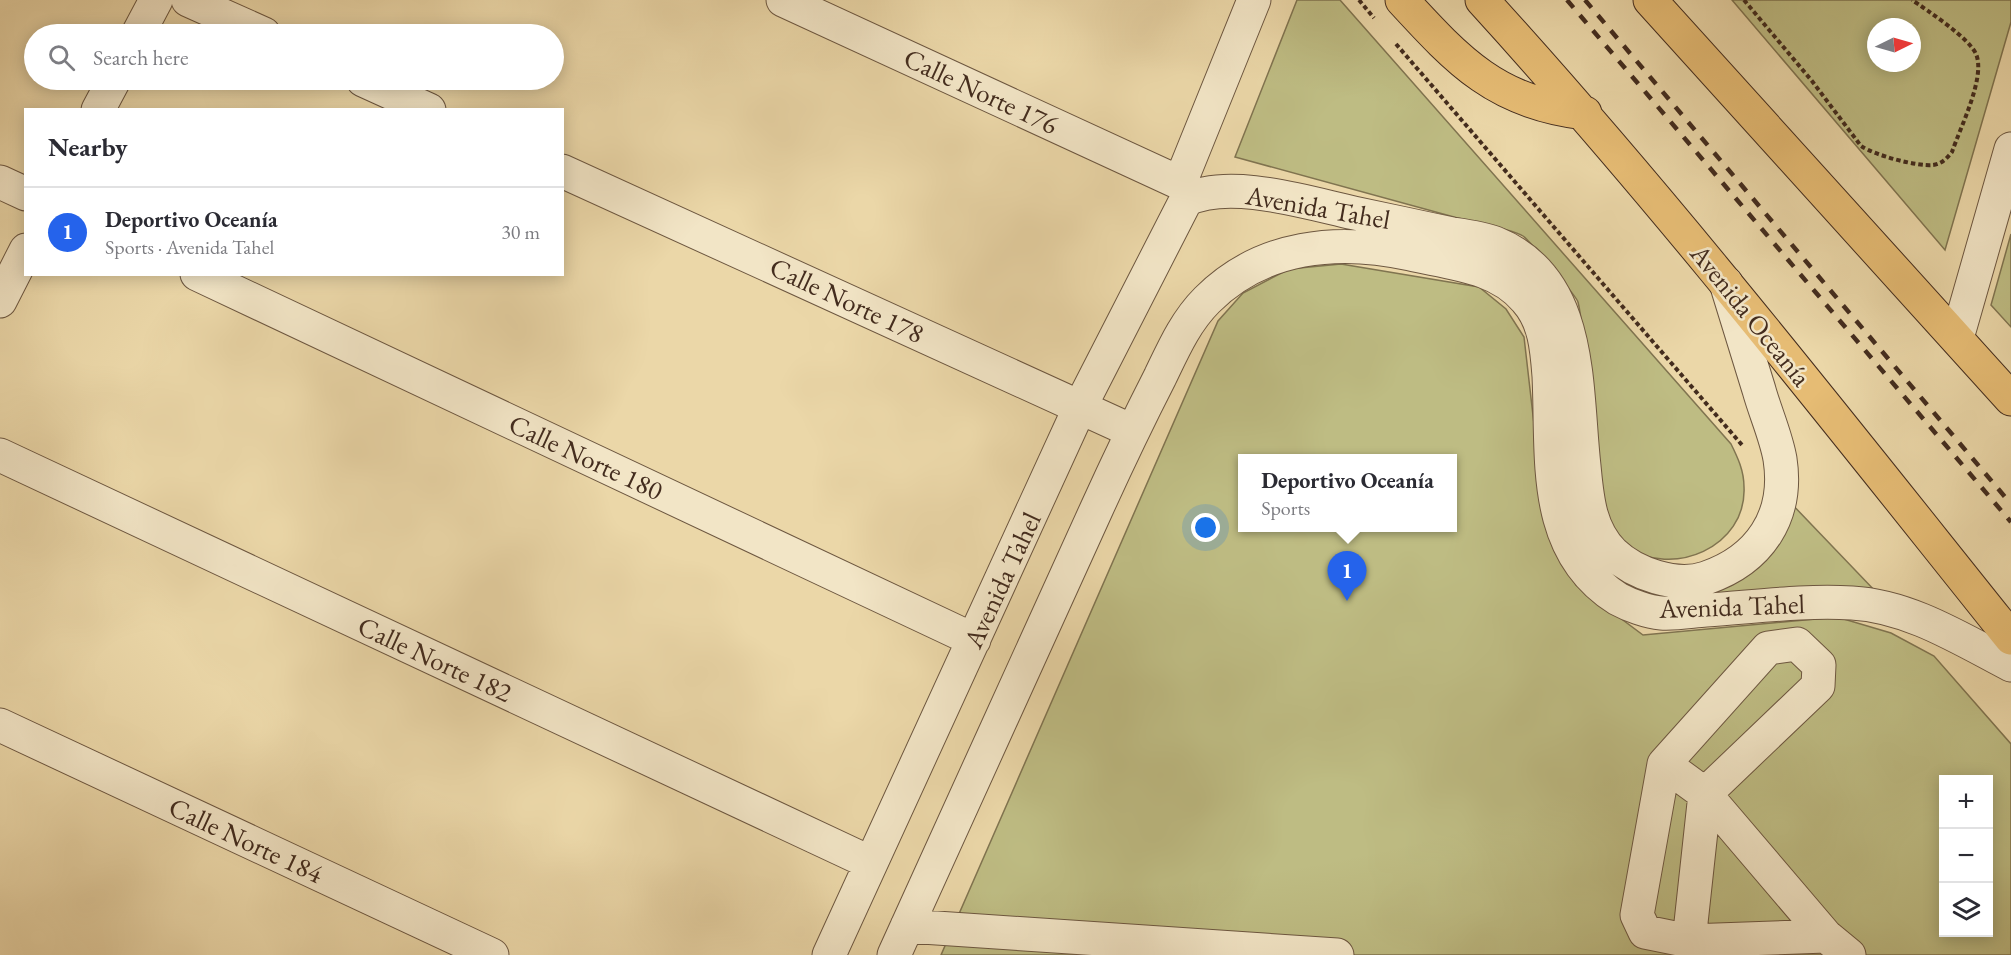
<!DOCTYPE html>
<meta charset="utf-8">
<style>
:root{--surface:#fff;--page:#f2f2f3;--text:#2b2b33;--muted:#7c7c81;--line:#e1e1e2;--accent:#2563eb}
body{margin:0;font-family:"EB Garamond",serif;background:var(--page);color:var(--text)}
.controls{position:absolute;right:18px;bottom:18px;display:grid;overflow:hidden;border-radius:0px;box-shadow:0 3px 15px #0003}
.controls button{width:54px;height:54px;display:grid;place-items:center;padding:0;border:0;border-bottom:2px solid var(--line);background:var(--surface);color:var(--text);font:30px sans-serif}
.compass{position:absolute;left:1867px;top:18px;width:54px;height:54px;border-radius:50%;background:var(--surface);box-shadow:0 3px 15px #0003;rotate:85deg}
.you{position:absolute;left:1206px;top:528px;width:21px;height:21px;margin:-15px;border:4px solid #fff;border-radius:50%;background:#1a73e8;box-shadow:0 0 0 9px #1a73e833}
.badge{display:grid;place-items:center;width:39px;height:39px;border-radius:50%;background:var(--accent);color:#fff;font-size:20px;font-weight:700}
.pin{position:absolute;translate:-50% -50px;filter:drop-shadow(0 2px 3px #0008)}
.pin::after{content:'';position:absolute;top:32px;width:21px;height:18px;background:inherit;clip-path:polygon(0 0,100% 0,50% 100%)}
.popup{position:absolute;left:1238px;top:454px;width:219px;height:78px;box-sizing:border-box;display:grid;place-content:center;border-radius:0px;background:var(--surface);filter:drop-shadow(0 2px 4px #0005);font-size:20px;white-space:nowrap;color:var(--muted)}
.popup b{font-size:22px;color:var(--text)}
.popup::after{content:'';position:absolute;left:50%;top:100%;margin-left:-12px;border:12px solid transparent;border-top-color:var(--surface)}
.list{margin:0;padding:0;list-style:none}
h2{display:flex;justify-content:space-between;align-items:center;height:78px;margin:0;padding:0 24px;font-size:26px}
h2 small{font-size:20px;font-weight:400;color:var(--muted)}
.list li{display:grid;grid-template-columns:39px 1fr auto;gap:18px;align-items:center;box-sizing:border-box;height:90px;padding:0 24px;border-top:2px solid var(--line)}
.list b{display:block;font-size:22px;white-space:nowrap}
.list p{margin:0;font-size:20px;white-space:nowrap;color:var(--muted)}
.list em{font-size:20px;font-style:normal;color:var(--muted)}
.icon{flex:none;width:33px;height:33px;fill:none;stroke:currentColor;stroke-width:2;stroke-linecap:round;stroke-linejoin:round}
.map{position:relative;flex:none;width:2011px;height:955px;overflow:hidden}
.search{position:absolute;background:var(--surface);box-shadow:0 3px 15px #0003;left:24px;top:24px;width:540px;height:66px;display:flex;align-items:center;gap:15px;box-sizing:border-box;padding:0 21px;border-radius:33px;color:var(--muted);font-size:22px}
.panel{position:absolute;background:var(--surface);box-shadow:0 3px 15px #0003;left:24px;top:108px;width:540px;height:168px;border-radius:0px}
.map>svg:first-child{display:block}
.green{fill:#bebc83;stroke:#807450;stroke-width:1.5;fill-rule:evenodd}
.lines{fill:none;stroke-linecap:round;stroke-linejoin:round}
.minor-casing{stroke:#6d5740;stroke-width:35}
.highway-casing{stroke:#432c1e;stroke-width:35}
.path{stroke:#432c1e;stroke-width:4;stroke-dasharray:4.5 3;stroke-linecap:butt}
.minor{stroke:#f2e5c6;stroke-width:33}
.highway{stroke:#e6bc74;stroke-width:33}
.rail{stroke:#432c1e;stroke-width:4.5;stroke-dasharray:10 10;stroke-linecap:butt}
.labels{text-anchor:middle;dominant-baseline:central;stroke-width:5;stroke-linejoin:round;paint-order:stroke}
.street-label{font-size:27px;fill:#432c1e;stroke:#f2e5c6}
</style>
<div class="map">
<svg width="2011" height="955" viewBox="0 0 2011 955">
<rect width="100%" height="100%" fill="#ebd7a8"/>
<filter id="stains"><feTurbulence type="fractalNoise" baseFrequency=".00333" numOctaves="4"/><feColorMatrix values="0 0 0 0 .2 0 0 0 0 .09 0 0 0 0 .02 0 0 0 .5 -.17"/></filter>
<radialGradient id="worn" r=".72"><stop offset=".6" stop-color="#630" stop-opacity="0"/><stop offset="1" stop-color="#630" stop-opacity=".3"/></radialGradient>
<path class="green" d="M 1297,0 L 1340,0 L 1731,444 C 1738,458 1744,471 1744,487 C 1747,547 1672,579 1626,546 C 1580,512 1592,358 1578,302 C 1577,297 1529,240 1523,236 C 1512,229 1469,221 1454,217 C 1381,197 1308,177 1235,157 Z
M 1732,0 L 2011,0 L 2011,22 L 1945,250 ZM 1876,27 L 1912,27 L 1912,63 L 1876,63 Z
M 2011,234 L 2011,327 L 1991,305 Z
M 1341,264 L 1479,287 L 1506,309 L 1524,337 L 1545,520 L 1576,585 L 1643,635 L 1837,617 L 1891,633 L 1934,656 L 2011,744 L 2011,955 L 941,955 L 1218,321 L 1243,293 L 1289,269 ZM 1242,458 L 1452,458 L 1452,528 L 1242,528 ZM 1944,780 L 1988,780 L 1988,932 L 1944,932 Z
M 1787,499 L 1878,594 L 1703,599 L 1736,582 Z"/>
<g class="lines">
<defs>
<path id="minor" d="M 188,0 L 264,34
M 783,0 L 1180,183
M 138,34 L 156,0
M 363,80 L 429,110
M 98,110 L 114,80
M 562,171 L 1132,431
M 0,182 L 26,194
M 1180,183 L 1254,0
M 197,274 L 974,640
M 0,301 L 26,250
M 1957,338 L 2011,149
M 0,455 L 871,863
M 0,725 L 492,955
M 1664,764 L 1705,794 L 1826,936 L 1849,955
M 907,926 L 1337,955
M 1689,941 L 1705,794 L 1818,686 L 1819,665 L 1797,644 L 1768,648 L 1664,764 L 1637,915 L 1645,932 L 1689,941 L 1826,936
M 829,955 L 1080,407 L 1186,200 C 1229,178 1308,203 1354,213 C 1387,220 1419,227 1452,234 C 1466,236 1482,238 1495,243 C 1584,279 1575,386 1584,466 C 1587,497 1589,529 1613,553 C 1635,574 1676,588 1706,578 C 1759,560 1789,517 1780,459 C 1776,436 1765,412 1759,390 C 1748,354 1737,319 1726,283
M 894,955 C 962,806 1029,657 1097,508 C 1117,464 1138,420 1160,377 C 1173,350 1185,322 1207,300 C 1262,245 1338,238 1410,254 C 1450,263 1498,266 1526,300 C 1545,321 1547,349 1549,376 C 1553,458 1540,550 1618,599 C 1629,605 1648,612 1661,613 C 1676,614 1692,611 1706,610 C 1754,607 1804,600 1852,603 C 1909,606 1961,639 2011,665"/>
<path id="highway" d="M 1402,0 C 1459,62 1497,103 1585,113
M 1482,0 C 1668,204 1838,422 2011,638
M 1650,0 L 2011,399"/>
</defs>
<use href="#minor" class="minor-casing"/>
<use href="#highway" class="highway-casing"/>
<path class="path" d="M 1359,0 L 1374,18
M 1744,0 L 1812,81 L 1861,146 C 1874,155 1918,167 1933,165 C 1942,164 1947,158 1952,152 C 1960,128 1986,77 1976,54 C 1969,38 1927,10 1912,0
M 1396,44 L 1742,445"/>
<use href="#minor" class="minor"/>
<use href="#highway" class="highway"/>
<path class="rail" d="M 1567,0 L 2011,522
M 1585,0 L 2011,504"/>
</g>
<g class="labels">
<g class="street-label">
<text transform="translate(981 91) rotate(25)">Calle Norte 176</text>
<text transform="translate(1318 207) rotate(10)">Avenida Tahel</text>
<text transform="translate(847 300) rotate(25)">Calle Norte 178</text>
<text transform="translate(1751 315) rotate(51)">Avenida Oceanía</text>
<text transform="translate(586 457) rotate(25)">Calle Norte 180</text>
<text transform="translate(1002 580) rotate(-65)">Avenida Tahel</text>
<text transform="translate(1732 606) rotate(-2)">Avenida Tahel</text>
<text transform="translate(435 659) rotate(25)">Calle Norte 182</text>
<text transform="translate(246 840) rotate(25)">Calle Norte 184</text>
</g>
</g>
<rect width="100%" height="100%" filter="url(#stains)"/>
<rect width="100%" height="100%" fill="url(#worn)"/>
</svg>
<div class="controls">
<button>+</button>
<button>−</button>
<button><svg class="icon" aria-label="layers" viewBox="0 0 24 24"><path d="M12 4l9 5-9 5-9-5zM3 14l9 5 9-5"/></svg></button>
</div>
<svg class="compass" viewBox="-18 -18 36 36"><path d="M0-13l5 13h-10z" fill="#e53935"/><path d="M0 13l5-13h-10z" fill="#7c7c81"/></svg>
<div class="you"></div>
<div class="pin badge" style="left:1347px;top:601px">1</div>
<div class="popup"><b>Deportivo Oceanía</b>Sports</div>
<div class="search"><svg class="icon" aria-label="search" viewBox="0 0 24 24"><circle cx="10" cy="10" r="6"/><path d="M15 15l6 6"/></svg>Search here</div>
<section class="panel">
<h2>Nearby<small></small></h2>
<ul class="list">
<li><span class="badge">1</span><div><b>Deportivo Oceanía</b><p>Sports · Avenida Tahel</p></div><em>30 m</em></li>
</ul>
</section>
</div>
